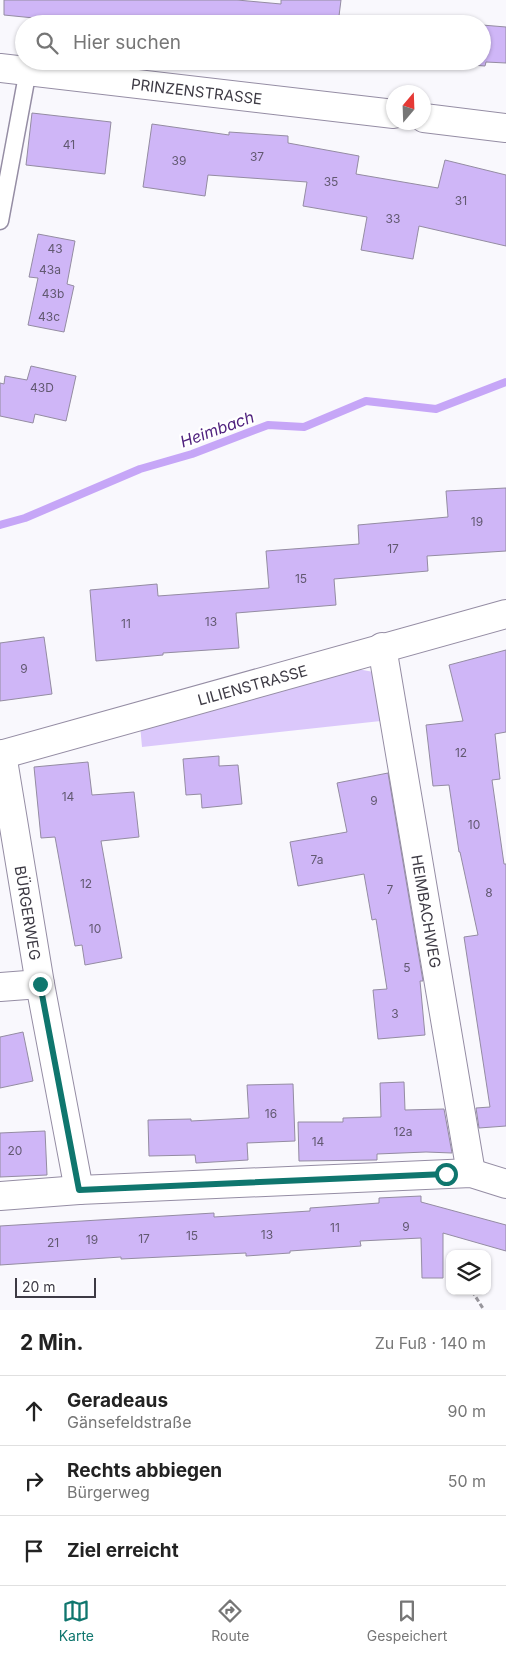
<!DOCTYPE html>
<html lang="de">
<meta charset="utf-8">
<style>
:root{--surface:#fff;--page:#f6f6f6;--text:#222;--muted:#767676;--line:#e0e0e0;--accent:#0f766e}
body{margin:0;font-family:Inter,sans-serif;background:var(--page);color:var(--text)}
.controls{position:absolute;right:15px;bottom:15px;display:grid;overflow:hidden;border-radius:10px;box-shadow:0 1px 4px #0004}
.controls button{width:45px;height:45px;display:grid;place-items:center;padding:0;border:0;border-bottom:1px solid var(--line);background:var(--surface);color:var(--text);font:25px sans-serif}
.compass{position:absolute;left:386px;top:85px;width:45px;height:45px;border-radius:50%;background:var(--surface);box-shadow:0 1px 4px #0004;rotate:19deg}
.scale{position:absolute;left:15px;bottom:12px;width:81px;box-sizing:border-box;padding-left:5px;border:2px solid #3d3a44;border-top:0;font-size:14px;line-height:18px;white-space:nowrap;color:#3d3a44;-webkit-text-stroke:4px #fff;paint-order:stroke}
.stop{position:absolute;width:15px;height:15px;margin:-11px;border:4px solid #0f766e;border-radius:50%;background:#fff}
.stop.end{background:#0f766e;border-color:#fff;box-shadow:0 1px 5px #0008}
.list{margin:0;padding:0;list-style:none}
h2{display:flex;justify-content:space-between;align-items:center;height:65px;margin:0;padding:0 20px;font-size:21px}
h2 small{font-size:16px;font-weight:400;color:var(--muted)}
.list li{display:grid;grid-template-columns:32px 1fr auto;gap:15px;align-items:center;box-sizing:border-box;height:70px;padding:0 20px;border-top:1px solid var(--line)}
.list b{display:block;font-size:19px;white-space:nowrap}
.list p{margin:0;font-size:16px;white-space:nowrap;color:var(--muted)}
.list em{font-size:16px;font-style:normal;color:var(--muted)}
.icon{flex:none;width:28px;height:28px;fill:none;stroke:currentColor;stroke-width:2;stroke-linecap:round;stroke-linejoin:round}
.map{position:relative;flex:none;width:506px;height:1310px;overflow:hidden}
.search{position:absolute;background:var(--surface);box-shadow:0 1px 4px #0004;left:15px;right:15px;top:15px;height:55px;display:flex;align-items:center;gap:12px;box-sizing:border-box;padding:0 18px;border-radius:28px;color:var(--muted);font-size:19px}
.sheet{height:275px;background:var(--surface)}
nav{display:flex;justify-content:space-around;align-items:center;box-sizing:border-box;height:70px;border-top:1px solid var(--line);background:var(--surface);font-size:14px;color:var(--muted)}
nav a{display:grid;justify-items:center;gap:2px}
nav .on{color:var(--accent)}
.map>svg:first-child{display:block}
.green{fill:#dbc8fb}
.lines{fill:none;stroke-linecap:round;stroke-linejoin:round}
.stream{stroke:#c6a6f7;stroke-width:8}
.building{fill:#cfb6f7;stroke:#948ca2}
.service-casing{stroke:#958da4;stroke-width:19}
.minor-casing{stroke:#958da4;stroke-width:30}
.path{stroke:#97959c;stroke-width:3;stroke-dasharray:5 2.5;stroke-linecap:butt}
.service{stroke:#fff;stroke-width:16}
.minor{stroke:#fff;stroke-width:28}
.route{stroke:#0f766e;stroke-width:6}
.labels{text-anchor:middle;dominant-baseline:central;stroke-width:4.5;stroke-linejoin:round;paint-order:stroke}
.number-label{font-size:12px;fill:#625971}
.street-label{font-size:15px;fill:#3d3a44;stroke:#fff}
.water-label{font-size:16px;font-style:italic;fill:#50227e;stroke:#fff}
</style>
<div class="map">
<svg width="506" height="1310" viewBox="0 0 506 1310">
<rect width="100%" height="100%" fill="#f9f8fd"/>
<path class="green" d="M 352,668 L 379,673 L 390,720 L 142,747 L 140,725 Z"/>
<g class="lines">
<path class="stream" d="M 0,525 L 25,518 L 140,469 L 192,454 L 268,425 L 304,427 L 366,401 L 436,409 L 506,382"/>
</g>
<path class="building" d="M 4,0 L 237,0 L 281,4 L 281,0 L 341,0 L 338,24 L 63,24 L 64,21 L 4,15 Z
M 482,25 L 506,27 L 506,63 L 486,62 L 485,66 L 430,62 L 482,61 Z
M 32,113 L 111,122 L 105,174 L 26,165 Z
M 152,124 L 229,135 L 229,132 L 288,136 L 288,143 L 359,156 L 356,174 L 438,188 L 445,160 L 506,175 L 506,246 L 419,226 L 413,259 L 361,250 L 367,217 L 303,206 L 307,182 L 208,175 L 205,196 L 143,187 Z
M 38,234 L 75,241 L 67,284 L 74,286 L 64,332 L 28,325 L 38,278 L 29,277 Z
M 31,366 L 76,376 L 66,421 L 35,414 L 33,423 L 0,416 L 0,383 L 4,384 L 5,376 L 27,380 Z
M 506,488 L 506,551 L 427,556 L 428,571 L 334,579 L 336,605 L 236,613 L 239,648 L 163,653 L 163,655 L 96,661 L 90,590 L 157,584 L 158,596 L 269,588 L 266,551 L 359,544 L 358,525 L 448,517 L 446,491 Z
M 44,637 L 52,694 L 0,701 L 0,643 Z
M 506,650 L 506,732 L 495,734 L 500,779 L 492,780 L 504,864 L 506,864 L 506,1126 L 479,1128 L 476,1108 L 490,1107 L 464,937 L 478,935 L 460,852 L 459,852 L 449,785 L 433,786 L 426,725 L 463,721 L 449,665 Z
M 219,756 L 219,766 L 238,765 L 242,804 L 202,808 L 201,794 L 186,795 L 183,759 Z
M 88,762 L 92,795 L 134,792 L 139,837 L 101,841 L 122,958 L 85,965 L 82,945 L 75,946 L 55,837 L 41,838 L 34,767 Z
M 388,773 L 423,981 L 420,981 L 425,1035 L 378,1039 L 373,990 L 387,989 L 376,919 L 372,920 L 364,874 L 298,886 L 290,842 L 347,832 L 337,783 Z
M 23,1032 L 33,1081 L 0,1088 L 0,1037 Z
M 404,1082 L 405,1110 L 444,1109 L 452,1153 L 426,1152 L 377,1154 L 377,1160 L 299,1161 L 298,1122 L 343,1122 L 343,1118 L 381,1117 L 380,1083 Z
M 293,1084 L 295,1141 L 247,1143 L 248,1160 L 196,1163 L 195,1155 L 149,1156 L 148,1120 L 191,1119 L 191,1121 L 249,1118 L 247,1085 Z
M 45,1131 L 47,1175 L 0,1177 L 0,1133 Z
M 421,1196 L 421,1202 L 506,1225 L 506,1251 L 443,1233 L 443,1278 L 422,1278 L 421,1238 L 360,1241 L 361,1246 L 290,1251 L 290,1253 L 246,1256 L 246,1253 L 121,1259 L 121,1257 L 0,1265 L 0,1226 L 214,1213 L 214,1217 L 310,1211 L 310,1208 L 379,1203 L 379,1198 Z"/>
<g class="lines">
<defs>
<path id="service" d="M 0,221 L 28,70"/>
<g id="minor">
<path id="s1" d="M 0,68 L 394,114"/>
<path d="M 424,118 L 506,128"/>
<path id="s2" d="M 382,647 L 471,1173"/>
<path id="s3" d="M 2,754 L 40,984 L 79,1190"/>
<path id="s4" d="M 0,755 L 506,614"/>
<path d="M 0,987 L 40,984"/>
<path d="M 0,1196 L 79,1190 L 471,1173 L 506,1184"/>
</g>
</defs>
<use href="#service" class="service-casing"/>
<use href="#minor" class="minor-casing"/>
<path class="path" d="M 449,1258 L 450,1259
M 472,1291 L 484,1310"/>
<use href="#service" class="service"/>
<use href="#minor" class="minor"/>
</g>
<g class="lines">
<path class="route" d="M 40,984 L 79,1190 L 446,1174"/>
</g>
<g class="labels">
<g class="number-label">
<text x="69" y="144">41</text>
<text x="257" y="156">37</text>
<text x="179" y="160">39</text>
<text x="331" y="181">35</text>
<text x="461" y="200">31</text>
<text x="393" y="218">33</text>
<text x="55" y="248">43</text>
<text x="50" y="269">43a</text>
<text x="53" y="293">43b</text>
<text x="49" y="316">43c</text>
<text x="42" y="387">43D</text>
<text x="477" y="521">19</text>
<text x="393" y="548">17</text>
<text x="301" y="578">15</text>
<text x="211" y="621">13</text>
<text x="126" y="623">11</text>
<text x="24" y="668">9</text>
<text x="461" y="752">12</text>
<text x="68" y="796">14</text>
<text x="374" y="800">9</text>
<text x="474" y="824">10</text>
<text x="317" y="859">7a</text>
<text x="86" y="883">12</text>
<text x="390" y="889">7</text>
<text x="489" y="892">8</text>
<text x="95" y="928">10</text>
<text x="407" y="967">5</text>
<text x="395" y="1013">3</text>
<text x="271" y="1113">16</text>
<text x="403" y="1131">12a</text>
<text x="318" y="1141">14</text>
<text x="15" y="1150">20</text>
<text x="406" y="1226">9</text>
<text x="335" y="1227">11</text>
<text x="267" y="1234">13</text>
<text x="192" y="1235">15</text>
<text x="144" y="1238">17</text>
<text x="92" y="1239">19</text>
<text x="53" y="1242">21</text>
</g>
<g class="street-label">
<text stroke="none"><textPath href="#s1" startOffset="198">PRINZENSTRASSE</textPath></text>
<text stroke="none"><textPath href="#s4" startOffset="262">LILIENSTRASSE</textPath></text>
<text stroke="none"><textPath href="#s2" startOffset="268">HEIMBACHWEG</textPath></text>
<text stroke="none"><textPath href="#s3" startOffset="161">BÜRGERWEG</textPath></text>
</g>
<g class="water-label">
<text transform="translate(217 429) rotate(-20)">Heimbach</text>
</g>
</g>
</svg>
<div class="controls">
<button><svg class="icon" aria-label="layers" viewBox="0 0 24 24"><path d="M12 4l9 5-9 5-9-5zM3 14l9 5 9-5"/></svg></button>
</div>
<svg class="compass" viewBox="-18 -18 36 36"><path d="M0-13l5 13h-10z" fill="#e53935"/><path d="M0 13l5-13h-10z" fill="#767676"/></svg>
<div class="scale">20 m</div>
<div class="stop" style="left:446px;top:1174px"></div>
<div class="stop end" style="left:40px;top:984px"></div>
<div class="search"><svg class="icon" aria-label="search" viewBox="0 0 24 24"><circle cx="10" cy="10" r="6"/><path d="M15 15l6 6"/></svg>Hier suchen</div>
</div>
<section class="sheet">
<h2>2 Min.<small>Zu Fuß · 140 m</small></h2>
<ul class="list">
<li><svg class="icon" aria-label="ahead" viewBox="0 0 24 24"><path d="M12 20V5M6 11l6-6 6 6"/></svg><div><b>Geradeaus</b><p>Gänsefeldstraße</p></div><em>90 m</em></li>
<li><svg class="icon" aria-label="right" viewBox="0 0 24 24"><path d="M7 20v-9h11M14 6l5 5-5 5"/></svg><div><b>Rechts abbiegen</b><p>Bürgerweg</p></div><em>50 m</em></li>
<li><svg class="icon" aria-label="arrive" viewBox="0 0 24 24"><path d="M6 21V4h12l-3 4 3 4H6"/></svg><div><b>Ziel erreicht</b></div></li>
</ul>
</section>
<nav>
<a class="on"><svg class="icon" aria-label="map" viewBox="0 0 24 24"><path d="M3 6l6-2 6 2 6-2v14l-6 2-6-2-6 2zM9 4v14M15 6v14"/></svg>Karte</a>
<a><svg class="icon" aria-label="directions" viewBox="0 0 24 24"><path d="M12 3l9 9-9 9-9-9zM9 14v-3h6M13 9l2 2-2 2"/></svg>Route</a>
<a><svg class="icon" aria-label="saved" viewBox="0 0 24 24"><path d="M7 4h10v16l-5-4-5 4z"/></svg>Gespeichert</a>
</nav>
